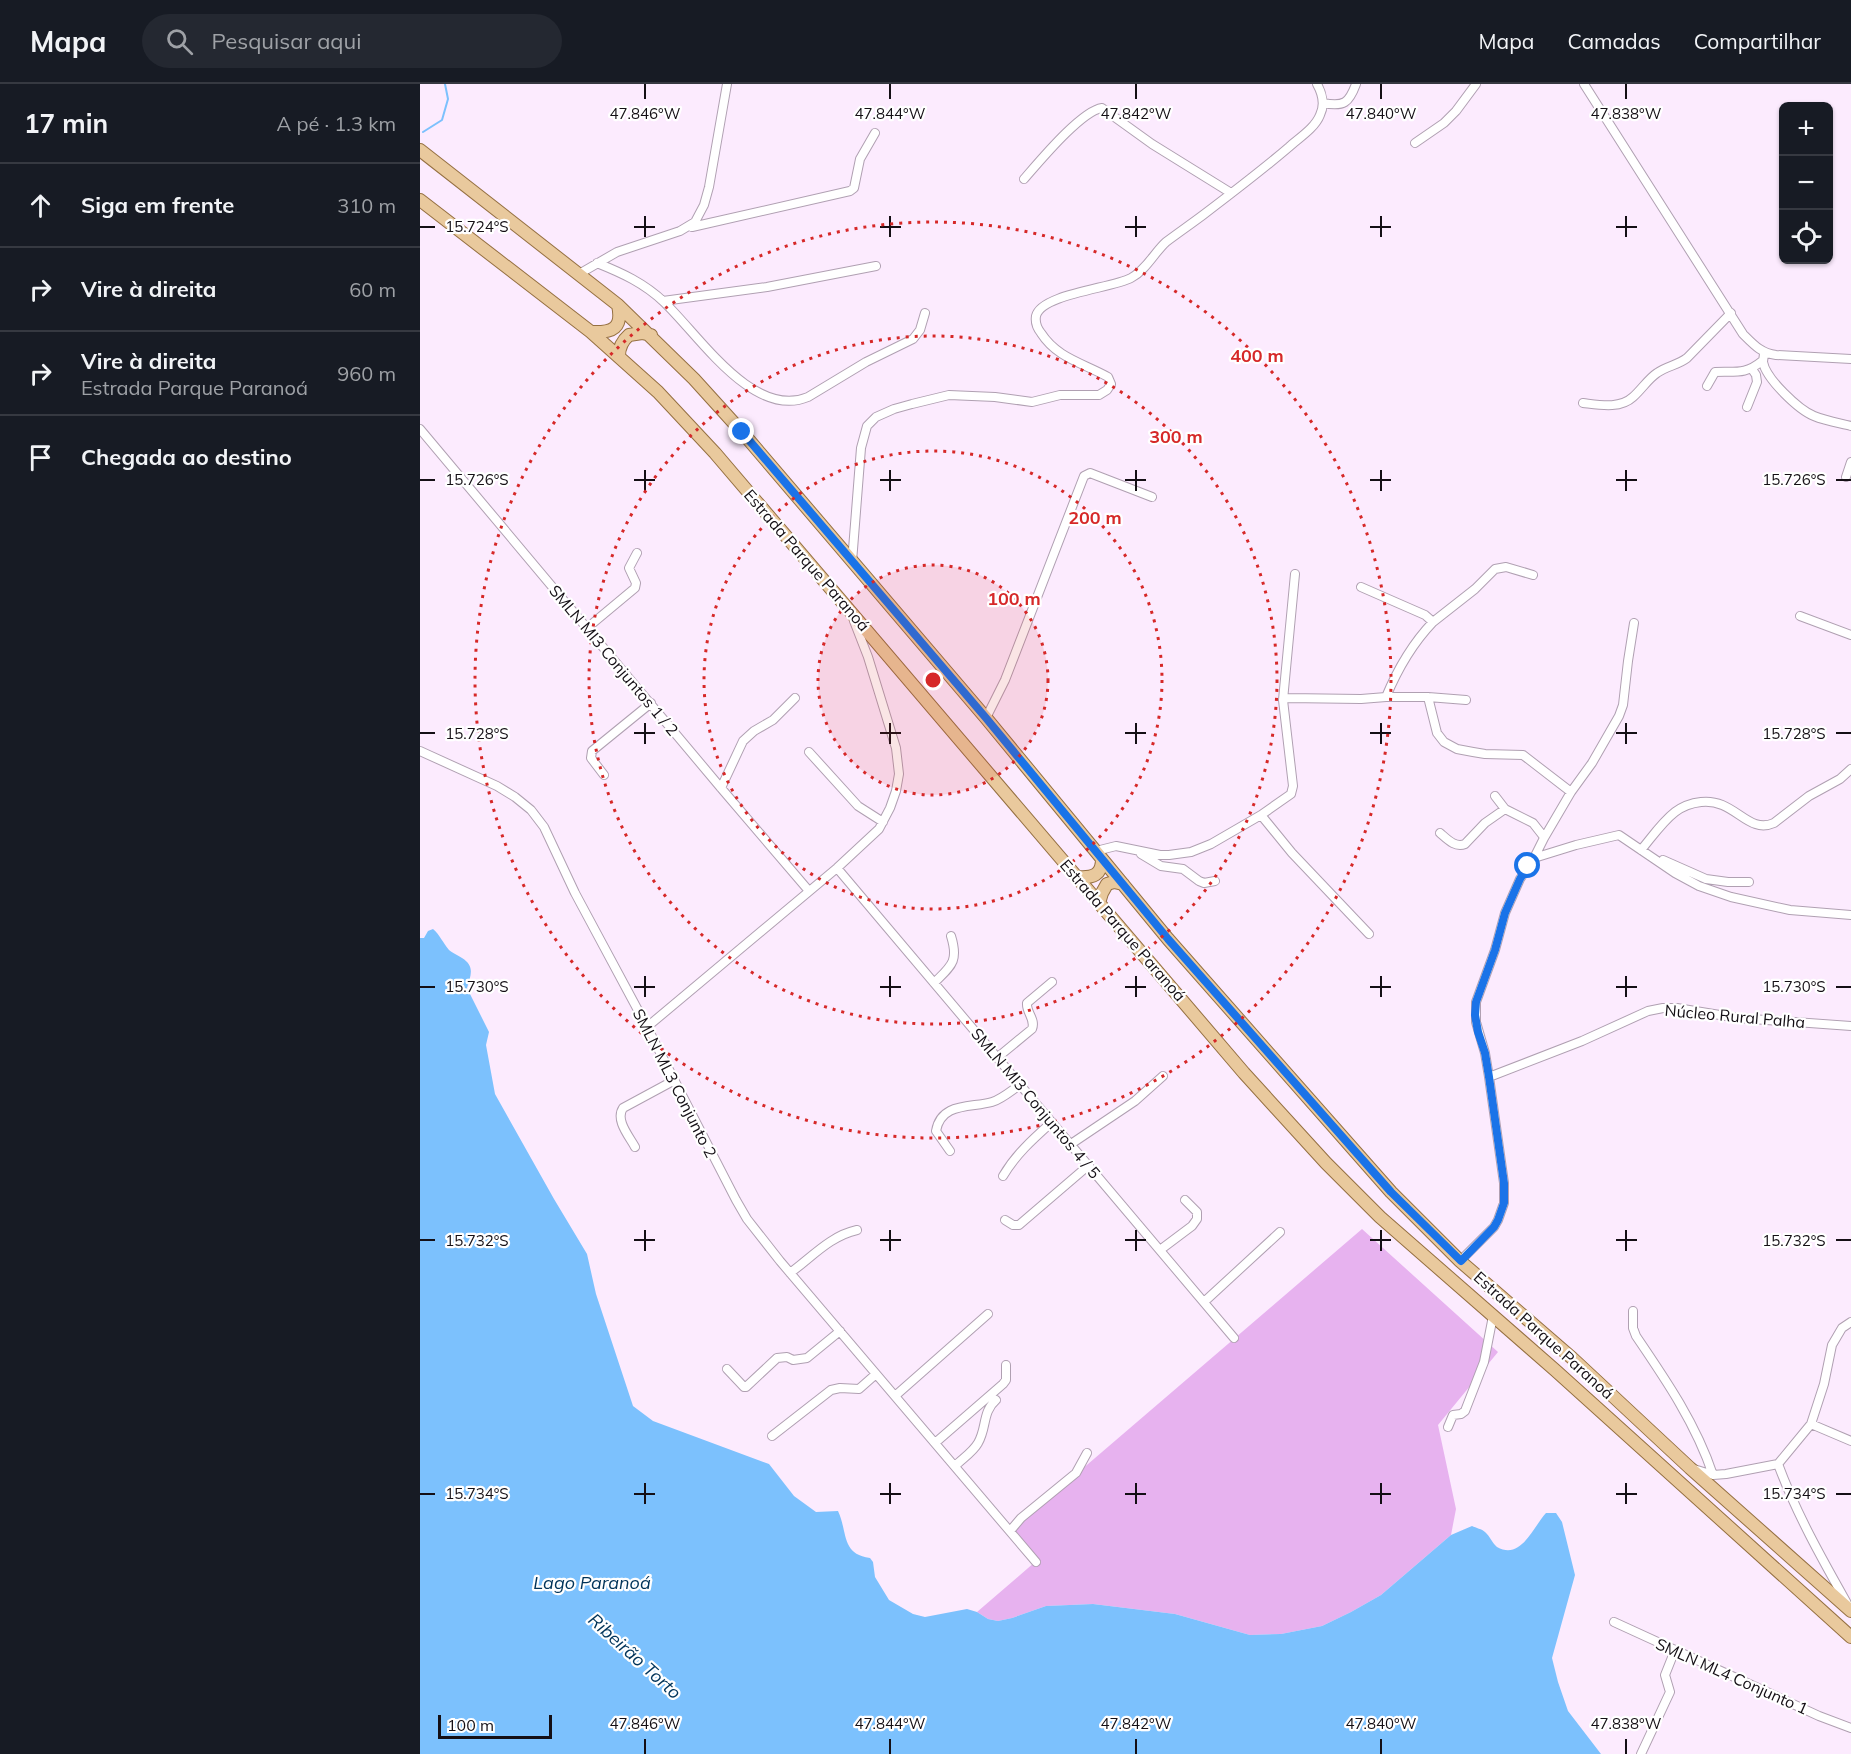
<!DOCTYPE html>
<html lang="pt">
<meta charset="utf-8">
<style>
:root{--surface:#171b24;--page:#242831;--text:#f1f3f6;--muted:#9ea1a6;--line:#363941}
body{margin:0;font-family:Mulish,sans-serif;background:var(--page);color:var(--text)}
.controls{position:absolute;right:18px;top:18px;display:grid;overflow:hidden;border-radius:9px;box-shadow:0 2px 4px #0004}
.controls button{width:54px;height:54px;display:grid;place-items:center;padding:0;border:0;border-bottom:2px solid var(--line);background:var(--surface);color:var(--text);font:30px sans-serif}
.scale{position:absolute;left:18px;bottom:15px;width:114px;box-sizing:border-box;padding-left:6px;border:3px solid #140f15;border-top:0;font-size:16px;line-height:21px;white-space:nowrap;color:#140f15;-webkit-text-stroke:4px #fff;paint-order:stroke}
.stop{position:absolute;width:18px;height:18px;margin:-14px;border:4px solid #1a73e8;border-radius:50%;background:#fff}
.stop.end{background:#1a73e8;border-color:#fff;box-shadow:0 2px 6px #0008}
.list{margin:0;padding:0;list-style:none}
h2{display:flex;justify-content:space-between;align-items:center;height:78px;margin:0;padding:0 24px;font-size:26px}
h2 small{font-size:20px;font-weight:400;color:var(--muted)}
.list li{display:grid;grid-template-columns:39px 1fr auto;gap:18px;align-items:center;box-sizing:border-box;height:84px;padding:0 24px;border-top:2px solid var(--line)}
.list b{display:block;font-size:22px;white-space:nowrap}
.list p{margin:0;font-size:20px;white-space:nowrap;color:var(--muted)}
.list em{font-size:20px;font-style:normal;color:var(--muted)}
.icon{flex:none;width:33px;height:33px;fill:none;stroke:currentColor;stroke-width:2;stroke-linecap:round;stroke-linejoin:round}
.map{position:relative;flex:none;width:1431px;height:1670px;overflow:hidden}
header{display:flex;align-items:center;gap:36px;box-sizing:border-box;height:84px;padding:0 30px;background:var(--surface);border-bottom:2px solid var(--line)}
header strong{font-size:28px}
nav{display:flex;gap:33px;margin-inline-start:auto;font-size:21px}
.search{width:420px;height:54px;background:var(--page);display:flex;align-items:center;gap:15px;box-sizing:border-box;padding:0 21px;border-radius:33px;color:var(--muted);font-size:22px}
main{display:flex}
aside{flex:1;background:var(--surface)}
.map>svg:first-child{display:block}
.green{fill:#e7b2ef}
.water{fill:#7cc1fd}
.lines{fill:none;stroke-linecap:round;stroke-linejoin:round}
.stream{stroke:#7cc1fd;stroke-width:2}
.minor-casing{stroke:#b0a0b2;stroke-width:10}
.primary-casing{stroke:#957042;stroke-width:14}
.minor{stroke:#fff;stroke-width:8}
.primary{stroke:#e9c99d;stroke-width:12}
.route{stroke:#1a73e8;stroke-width:8}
.ticks{fill:none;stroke:#140f15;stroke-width:2}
.ring{fill:none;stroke:#d62828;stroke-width:3;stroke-dasharray:3 6}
.labels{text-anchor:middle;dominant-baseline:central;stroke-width:4.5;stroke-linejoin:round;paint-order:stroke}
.street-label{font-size:16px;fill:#140f15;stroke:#fff}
.water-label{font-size:18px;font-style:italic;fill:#00345a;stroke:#fff}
.ticks-label{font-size:15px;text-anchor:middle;fill:#140f15;stroke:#fff;stroke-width:4.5;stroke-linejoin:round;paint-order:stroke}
.centre{fill:#d62828;stroke:#fff;stroke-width:3}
.ring-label{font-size:18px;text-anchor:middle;font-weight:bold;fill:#d62828;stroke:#fff;stroke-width:4.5;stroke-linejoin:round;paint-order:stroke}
</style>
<header>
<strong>Mapa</strong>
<div class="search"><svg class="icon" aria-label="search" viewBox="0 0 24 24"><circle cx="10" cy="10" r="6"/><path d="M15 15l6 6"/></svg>Pesquisar aqui</div>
<nav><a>Mapa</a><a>Camadas</a><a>Compartilhar</a></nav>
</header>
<main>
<aside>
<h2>17 min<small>A pé · 1.3 km</small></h2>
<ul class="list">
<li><svg class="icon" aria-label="ahead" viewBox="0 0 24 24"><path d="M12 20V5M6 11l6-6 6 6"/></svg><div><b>Siga em frente</b></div><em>310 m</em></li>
<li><svg class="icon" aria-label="right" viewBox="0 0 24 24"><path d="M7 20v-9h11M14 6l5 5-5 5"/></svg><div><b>Vire à direita</b></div><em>60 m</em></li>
<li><svg class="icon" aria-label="right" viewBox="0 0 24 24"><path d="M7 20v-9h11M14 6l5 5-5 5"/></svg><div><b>Vire à direita</b><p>Estrada Parque Paranoá</p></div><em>960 m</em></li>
<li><svg class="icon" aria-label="arrive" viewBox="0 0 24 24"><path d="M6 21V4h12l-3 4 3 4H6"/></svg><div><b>Chegada ao destino</b></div></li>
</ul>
</aside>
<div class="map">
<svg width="1431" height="1670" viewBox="0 0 1431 1670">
<rect width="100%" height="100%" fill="#fcebfe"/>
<path class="green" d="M 942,1145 L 1078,1268 L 1018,1341 L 1036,1425 L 1031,1451 L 961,1511 L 931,1528 L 902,1542 L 861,1550 L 830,1551 L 755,1530 L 673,1520 L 626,1522 L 592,1534 L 578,1537 L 568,1535 L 557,1528 L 615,1478 L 590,1447 Z"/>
<path class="water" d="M 13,845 C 20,851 23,859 29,866 C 32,869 38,871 42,874 C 55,882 51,891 47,904 L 69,948 L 66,961 L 75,1010 L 134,1115 L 167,1170 L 176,1210 L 213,1322 L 233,1337 L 349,1380 L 374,1412 L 396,1428 L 418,1427 C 428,1449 421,1470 450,1474 L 453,1478 L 455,1493 L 469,1516 L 493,1530 L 505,1533 L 547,1525 L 557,1528 L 568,1535 L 578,1537 L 592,1534 L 626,1522 L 673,1520 L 755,1530 L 830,1551 L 861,1550 L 902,1542 L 931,1528 L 961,1511 L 1031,1451 L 1052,1442 C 1056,1444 1062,1445 1065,1448 C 1070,1452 1072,1459 1077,1463 C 1101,1477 1113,1443 1126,1429 L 1136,1429 L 1142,1438 L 1155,1491 L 1132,1574 L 1138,1598 L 1148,1627 L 1181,1670 L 0,1670 L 0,854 L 4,854 L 8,847 Z"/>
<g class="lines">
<path class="stream" d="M 3,48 L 22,36 L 28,15 L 25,0"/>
<defs>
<path id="minor" d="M 1164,0 L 1323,250 C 1334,261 1341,269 1356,271 L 1431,275
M 903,19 C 924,23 929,19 936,0
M 995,59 L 1024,39 L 1036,27 L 1056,0
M 604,95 C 619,78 661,27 682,24 L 732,60 L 811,109
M 272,143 L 430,107 L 434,104 L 440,75 L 455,49
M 177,179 C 202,189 224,199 244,218 C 279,251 333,336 388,313 L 446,278 L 493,255 L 500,246 L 505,229
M 159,190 L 197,168 L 260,147 L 275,138 L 284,121 L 289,103 L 307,0
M 243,217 L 347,203 L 456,182
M 1344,269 C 1344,272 1343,276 1343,278 C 1346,295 1379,326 1394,332 C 1406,337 1419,339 1431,342
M 1287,302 L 1295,288 C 1315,287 1325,291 1342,277
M 1163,319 C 1180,321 1200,325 1213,313 C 1222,305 1228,295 1237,289 C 1247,282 1258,281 1267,274 L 1311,229
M 1327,323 L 1337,298 L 1336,291 L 1332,285
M 0,345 L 301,704 L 389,807
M 1426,393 L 1431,378
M 432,478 L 441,364 L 447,342 L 456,333 L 474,325 L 492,320 L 529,311 L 575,313 L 612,318 L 640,311 L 679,311 L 687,306 L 691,300 L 688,293 C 663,279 637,274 621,249 C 617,244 615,238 616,232 C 621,210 693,204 711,194 C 726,186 734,169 746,158 C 758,149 771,140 783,131 C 812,109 841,87 869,63 C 879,54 895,44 900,31 C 905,21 902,9 897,0
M 1380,532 L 1431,551
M 1013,538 L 1055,505 L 1075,485 L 1086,483 L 1113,491
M 167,544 L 215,504 L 216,499 L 209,484 L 217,469
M 966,613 L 1008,613 L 1046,616
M 1008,613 L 1017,649 L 1024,658 L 1037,665 L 1053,668 L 1065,670 L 1103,671 L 1151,708
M 863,616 L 875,490
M 566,634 L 585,596 L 664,392 L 670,389 L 732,413
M 0,667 L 77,702 L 95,713 L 111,726 L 124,743 L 155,809 L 227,943 L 316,1116 L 327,1135 L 360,1177 L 616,1478
M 389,668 L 438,722 L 463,738
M 184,691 L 171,674 L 172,667 L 231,619
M 301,704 L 323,657 L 334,647 L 353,636 L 375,614
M 1075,712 L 1085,725
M 841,731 L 872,769 L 949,850
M 1020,749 C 1027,755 1035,764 1045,760 L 1065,739 L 1085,725 L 1113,739 L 1124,753
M 1221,766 C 1232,753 1242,738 1255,728 C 1263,722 1272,719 1281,718 C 1315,714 1327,751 1354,739 L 1389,712 L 1420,695 L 1431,685
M 676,767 L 696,762 L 740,771 L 749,771 L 771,768 L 791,760 L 841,731 L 871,710 L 873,702 L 863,616 L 867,614 L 941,615 L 966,613 C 978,584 992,560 1013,538 L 1005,531 L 941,503
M 721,770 L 741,782 L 763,785 L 779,797 L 784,799 L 795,797
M 1114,774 L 1156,761 L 1199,751 L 1255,789 L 1279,802 L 1311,813 L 1370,826 L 1431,831
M 1243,776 L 1286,795 L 1308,798 L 1329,798
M 417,784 L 814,1254
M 514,899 C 531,882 539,878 531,852
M 227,943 L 417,784 L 459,745 L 470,724 L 476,707 L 479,690 L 476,664 L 448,573 L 434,537
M 578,973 L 612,945 C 616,935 606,929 607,919 L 632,898
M 1069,993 L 1162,957 L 1228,927 L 1243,924 L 1257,924 L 1318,934 L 1431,942
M 651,1060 L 715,1017 L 743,992
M 215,1063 C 209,1052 195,1036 203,1024 L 253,997
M 530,1067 L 516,1047 C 521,1018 551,1024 572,1018 C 582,1015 592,1006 601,1000
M 583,1092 C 596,1070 613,1055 632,1038
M 585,1136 L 593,1141 L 599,1141 L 669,1081
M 740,1166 L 772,1142 L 777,1135 L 777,1128 L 765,1116
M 1040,1177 L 1074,1143 L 1078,1136 L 1084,1119 L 1084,1099 L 1069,993 L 1065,969 L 1056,938 L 1056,918 L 1075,866 L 1085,829 L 1100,795 L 1114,774 L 1124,754 L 1151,708 L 1172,679 L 1199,632 L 1203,621 L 1208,577 L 1214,539
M 370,1189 C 392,1173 410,1152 437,1146
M 784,1218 L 860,1148
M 1213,1227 L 1213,1244 L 1216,1252 C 1246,1296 1276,1340 1293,1391
M 307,1285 L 324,1303 L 326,1303 L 357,1274 L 367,1273 L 373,1276 L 387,1274 L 420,1247
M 475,1312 L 568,1230
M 1391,1340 L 1431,1357
M 1028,1343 L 1033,1331 L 1041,1330 L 1045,1327 L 1064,1278 L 1073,1232
M 352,1352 L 411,1306 L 420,1304 L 439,1305 L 456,1290
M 515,1359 L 583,1300 L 586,1296 L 586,1281
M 1358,1380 C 1376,1429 1402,1475 1428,1521
M 535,1382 C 542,1375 553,1368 558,1359 C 567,1344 562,1328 576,1316
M 1274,1385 L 1293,1391 L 1306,1390 L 1358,1380 L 1391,1340 L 1404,1300 L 1412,1261 L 1422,1244 L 1431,1238
M 590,1447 L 601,1434 L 656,1389 L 667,1369
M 1194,1538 L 1399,1632 L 1431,1644
M 1221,1670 L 1250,1608 L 1245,1591 L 1255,1566"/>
<path id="primary" d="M 0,66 L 198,221 L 274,295 L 322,348 L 566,634 L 748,855 L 971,1108 L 1040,1177 L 1152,1274 L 1270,1384 L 1431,1527
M 0,116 L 171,248 L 238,308 L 295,369 L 824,989 L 906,1079 L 960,1133 L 1135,1286 L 1431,1553
M 171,248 C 193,249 203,244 198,221
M 199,272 C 199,263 202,257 209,251 L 222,249 L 231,251
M 658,793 C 673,794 682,791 682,775
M 679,819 L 682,809 L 687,800 L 694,798 L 703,800"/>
</defs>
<use href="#minor" class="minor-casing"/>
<use href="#primary" class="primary-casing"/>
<use href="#minor" class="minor"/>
<use href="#primary" class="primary"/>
</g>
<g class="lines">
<path class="route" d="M 322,348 L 566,634 L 748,855 L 971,1108 L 1041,1177 L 1074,1143 L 1078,1136 L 1084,1119 L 1084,1099 L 1069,993 L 1065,969 L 1058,948 L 1055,931 L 1056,918 L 1075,866 L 1085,829 L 1100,795 L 1108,782"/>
</g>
<path class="ticks" d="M 225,0 L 225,15M 470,0 L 470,15M 716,0 L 716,15M 961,0 L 961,15M 1206,0 L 1206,15M 225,132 L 225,153M 470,132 L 470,153M 716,132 L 716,153M 961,132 L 961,153M 1206,132 L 1206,153M 0,143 L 15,143M 214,143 L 235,143M 460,143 L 481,143M 705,143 L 726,143M 950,143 L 971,143M 1196,143 L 1217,143M 225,386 L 225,407M 470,386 L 470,407M 716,386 L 716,407M 961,386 L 961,407M 1206,386 L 1206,407M 0,396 L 15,396M 214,396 L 235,396M 460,396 L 481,396M 705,396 L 726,396M 950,396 L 971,396M 1196,396 L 1217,396M 1416,396 L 1431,396M 225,639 L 225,660M 470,639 L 470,660M 716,639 L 716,660M 961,639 L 961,660M 1206,639 L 1206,660M 0,649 L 15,649M 214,649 L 235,649M 460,649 L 481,649M 705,649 L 726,649M 950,649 L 971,649M 1196,649 L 1217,649M 1416,649 L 1431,649M 225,892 L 225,913M 470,892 L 470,913M 716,892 L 716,913M 961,892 L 961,913M 1206,892 L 1206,913M 0,903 L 15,903M 214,903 L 235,903M 460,903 L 481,903M 705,903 L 726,903M 950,903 L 971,903M 1196,903 L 1217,903M 1416,903 L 1431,903M 225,1146 L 225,1167M 470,1146 L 470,1167M 716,1146 L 716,1167M 961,1146 L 961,1167M 1206,1146 L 1206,1167M 0,1156 L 15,1156M 214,1156 L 235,1156M 460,1156 L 481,1156M 705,1156 L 726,1156M 950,1156 L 971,1156M 1196,1156 L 1217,1156M 1416,1156 L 1431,1156M 225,1399 L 225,1420M 470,1399 L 470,1420M 716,1399 L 716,1420M 961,1399 L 961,1420M 1206,1399 L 1206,1420M 0,1410 L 15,1410M 214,1410 L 235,1410M 460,1410 L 481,1410M 705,1410 L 726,1410M 950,1410 L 971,1410M 1196,1410 L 1217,1410M 1416,1410 L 1431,1410M 225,1655 L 225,1670M 470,1655 L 470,1670M 716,1655 L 716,1670M 961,1655 L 961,1670M 1206,1655 L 1206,1670"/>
<circle cx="513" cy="596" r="115" fill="#d62828" fill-opacity=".12"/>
<g class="ring">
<circle cx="513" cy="596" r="115"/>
<circle cx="513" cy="596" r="229"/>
<circle cx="513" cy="596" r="344"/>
<circle cx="513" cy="596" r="458"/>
</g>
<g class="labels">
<g class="street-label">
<text transform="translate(387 476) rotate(49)">Estrada Parque Paranoá</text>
<text transform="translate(194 576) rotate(50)">SMLN MI3 Conjuntos 1 / 2</text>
<text transform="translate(703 846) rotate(49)">Estrada Parque Paranoá</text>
<text transform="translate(1315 932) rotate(5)">Núcleo Rural Palha</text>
<text transform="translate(255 999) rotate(63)">SMLN ML3 Conjunto 2</text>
<text transform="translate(616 1019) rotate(50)">SMLN MI3 Conjuntos 4 / 5</text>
<text transform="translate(1124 1251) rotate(42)">Estrada Parque Paranoá</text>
<text transform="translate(1312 1592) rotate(24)">SMLN ML4 Conjunto 1</text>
</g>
<g class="water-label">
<text x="172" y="1498">Lago Paranoá</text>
<text transform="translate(215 1572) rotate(42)">Ribeirão Torto</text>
</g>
</g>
<g class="ticks-label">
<text x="225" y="35">47.846°W</text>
<text x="470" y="35">47.844°W</text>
<text x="716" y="35">47.842°W</text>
<text x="961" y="35">47.840°W</text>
<text x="1206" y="35">47.838°W</text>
<text x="57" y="148">15.724°S</text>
<text x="57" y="401">15.726°S</text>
<text x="1374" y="401">15.726°S</text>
<text x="57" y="655">15.728°S</text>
<text x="1374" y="655">15.728°S</text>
<text x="57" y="908">15.730°S</text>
<text x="1374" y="908">15.730°S</text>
<text x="57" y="1162">15.732°S</text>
<text x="1374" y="1162">15.732°S</text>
<text x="57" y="1415">15.734°S</text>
<text x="1374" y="1415">15.734°S</text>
<text x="225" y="1645">47.846°W</text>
<text x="470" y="1645">47.844°W</text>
<text x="716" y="1645">47.842°W</text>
<text x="961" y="1645">47.840°W</text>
<text x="1206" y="1645">47.838°W</text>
</g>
<circle cx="513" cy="596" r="9" class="centre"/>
<g class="ring-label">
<text x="837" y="278">400 m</text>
<text x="756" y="359">300 m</text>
<text x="675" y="440">200 m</text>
<text x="594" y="521">100 m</text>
</g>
</svg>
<div class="controls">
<button>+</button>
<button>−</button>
<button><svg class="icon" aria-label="locate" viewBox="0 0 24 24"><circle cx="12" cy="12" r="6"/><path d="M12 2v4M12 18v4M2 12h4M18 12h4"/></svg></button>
</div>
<div class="scale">100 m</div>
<div class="stop" style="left:1108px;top:782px"></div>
<div class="stop end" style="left:322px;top:348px"></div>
</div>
</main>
